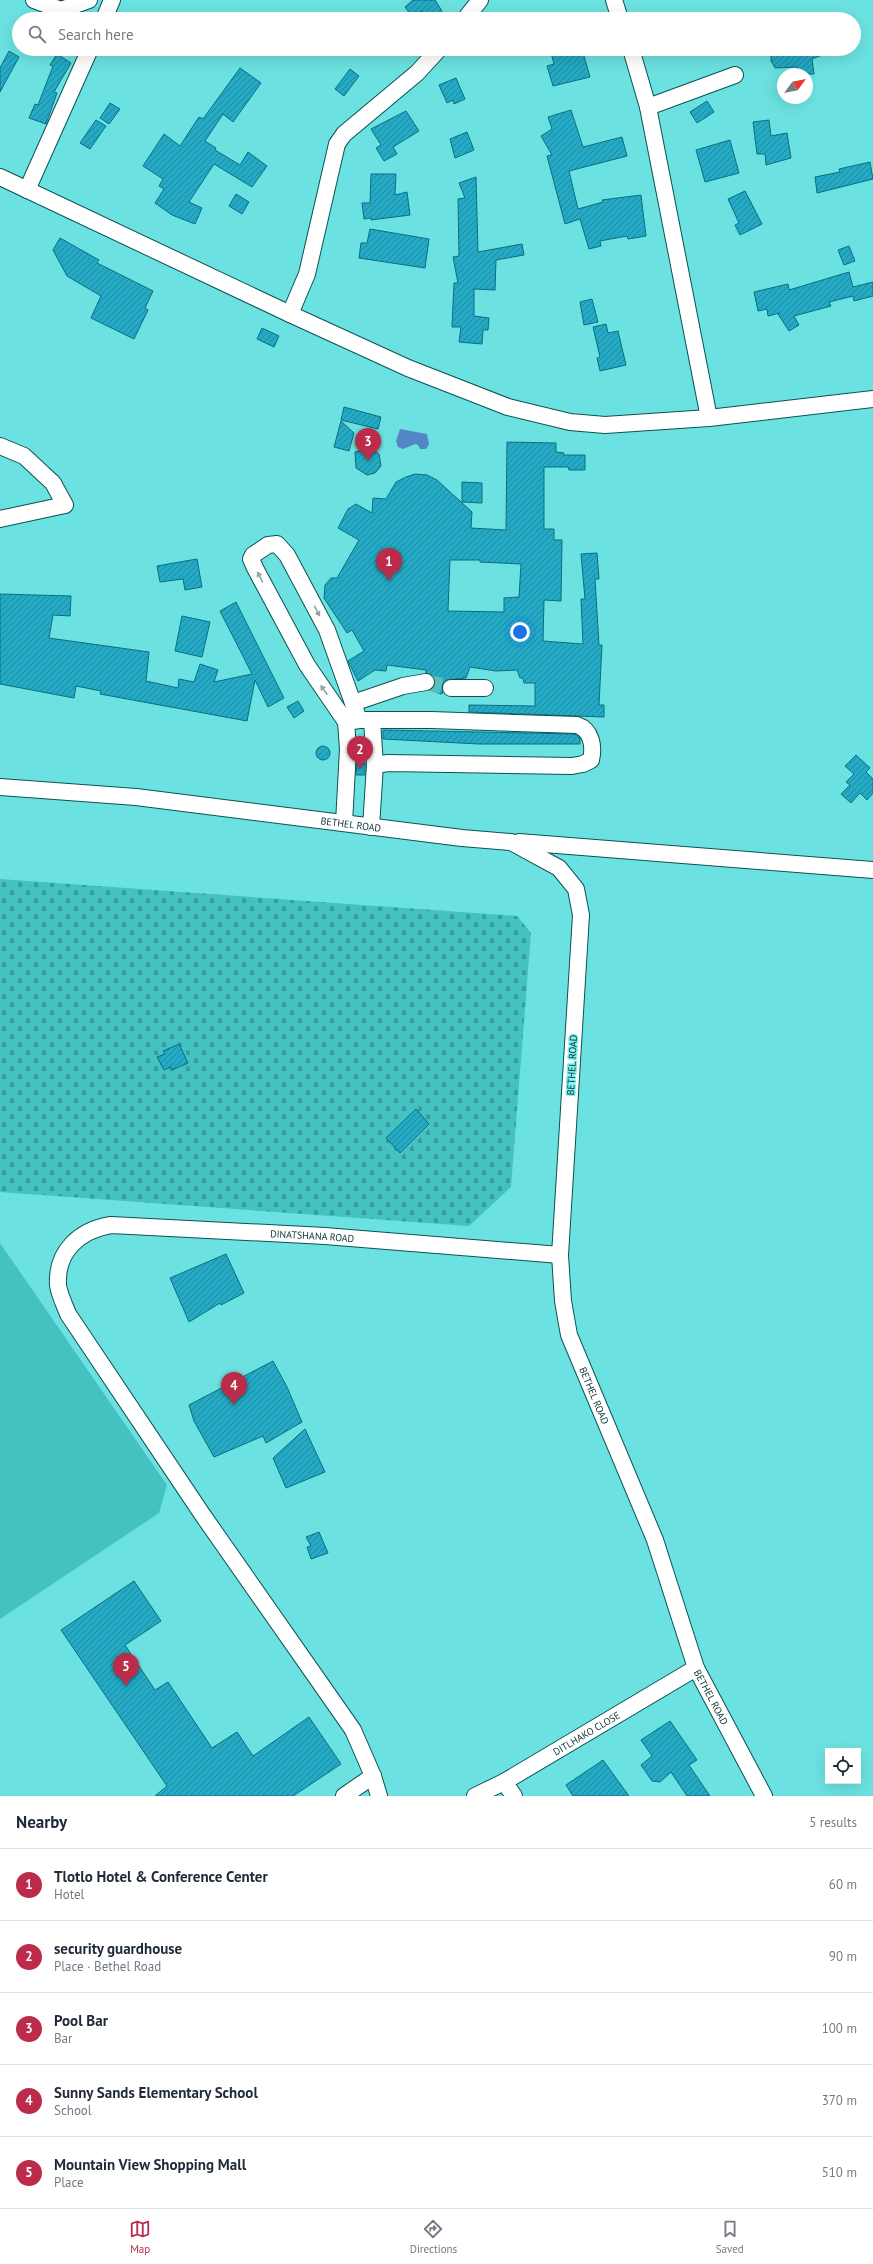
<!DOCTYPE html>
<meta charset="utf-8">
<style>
:root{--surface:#fff;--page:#f2f2f3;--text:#1f2937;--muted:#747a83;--line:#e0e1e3;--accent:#bc2b49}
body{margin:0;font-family:"PT Sans",sans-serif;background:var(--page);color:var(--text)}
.controls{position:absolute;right:12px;bottom:12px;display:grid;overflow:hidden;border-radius:0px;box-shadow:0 4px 16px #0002}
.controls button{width:36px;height:36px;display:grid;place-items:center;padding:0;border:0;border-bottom:1px solid var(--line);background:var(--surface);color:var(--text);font:20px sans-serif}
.compass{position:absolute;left:777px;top:68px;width:36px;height:36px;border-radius:50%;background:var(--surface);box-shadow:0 4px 16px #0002;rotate:57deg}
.you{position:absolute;left:520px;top:632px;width:14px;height:14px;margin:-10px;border:3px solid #fff;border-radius:50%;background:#1a73e8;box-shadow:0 0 0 6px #1a73e833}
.badge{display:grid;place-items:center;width:26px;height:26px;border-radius:50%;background:var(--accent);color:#fff;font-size:13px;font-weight:700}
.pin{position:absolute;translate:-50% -33px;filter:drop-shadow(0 1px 2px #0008)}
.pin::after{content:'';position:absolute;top:21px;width:14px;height:12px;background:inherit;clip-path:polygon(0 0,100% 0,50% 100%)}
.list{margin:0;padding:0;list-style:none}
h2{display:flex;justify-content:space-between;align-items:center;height:52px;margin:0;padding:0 16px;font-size:17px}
h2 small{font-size:13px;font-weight:400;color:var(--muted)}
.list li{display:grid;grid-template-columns:26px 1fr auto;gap:12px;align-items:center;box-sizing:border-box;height:72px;padding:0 16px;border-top:1px solid var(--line)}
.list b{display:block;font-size:15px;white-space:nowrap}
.list p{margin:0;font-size:13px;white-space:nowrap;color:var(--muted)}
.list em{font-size:13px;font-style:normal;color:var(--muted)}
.icon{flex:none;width:22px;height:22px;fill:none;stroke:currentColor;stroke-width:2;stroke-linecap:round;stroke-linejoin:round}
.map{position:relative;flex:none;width:873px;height:1796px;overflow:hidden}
.search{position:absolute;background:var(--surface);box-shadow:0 4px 16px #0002;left:12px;right:12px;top:12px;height:44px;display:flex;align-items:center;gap:10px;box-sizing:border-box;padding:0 14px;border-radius:22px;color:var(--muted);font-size:15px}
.sheet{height:412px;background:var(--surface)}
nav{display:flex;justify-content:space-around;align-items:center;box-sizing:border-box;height:56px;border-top:1px solid var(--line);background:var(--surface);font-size:11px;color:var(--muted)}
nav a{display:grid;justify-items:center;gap:2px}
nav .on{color:var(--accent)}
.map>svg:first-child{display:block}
.cemetery{fill:url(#cemetery-stones)}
.park{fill:#43c2c1}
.water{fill:#5286c6}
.building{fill:url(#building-hatch);stroke:#0a6e81;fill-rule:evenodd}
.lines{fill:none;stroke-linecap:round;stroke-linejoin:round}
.minor-tunnel{stroke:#58bfbe;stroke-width:16;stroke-dasharray:16 8;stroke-linecap:butt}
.minor-casing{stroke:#0c5252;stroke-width:18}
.minor{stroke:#fff;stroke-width:16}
.oneway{fill:#92a4a3}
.labels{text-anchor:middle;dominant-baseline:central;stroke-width:3;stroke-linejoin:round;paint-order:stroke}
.street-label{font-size:10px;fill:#0c3433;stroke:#79efee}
</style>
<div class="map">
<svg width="873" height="1796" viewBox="0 0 873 1796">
<defs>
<pattern id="cemetery-stones" width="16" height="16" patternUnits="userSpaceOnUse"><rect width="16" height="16" fill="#43c2c1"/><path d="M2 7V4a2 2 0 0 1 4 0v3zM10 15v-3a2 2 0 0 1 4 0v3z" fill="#369e9d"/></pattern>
<pattern id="building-hatch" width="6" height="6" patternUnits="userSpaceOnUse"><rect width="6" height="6" fill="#24aac4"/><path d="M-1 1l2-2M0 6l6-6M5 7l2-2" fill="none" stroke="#1e8ba0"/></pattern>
</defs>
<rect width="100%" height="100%" fill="#6be2e1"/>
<path class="cemetery" d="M 0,879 L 517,916 L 531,933 L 511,1187 L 469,1226 L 0,1192 Z"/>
<path class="park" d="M 0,1243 L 167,1485 L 159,1513 L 0,1619 Z"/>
<path class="water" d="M 400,429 L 427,434 L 429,444 L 426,449 L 420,449 L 418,445 L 415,444 L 403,449 L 398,447 L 396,441 Z"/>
<path class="building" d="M 413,0 L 435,0 L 442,11 L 432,19 L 427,19 L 422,11 L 413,18 L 405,7 Z
M 550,49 L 582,49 L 590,77 L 553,86 L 547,66 L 554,64 Z
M 771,49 L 835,49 L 835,50 L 812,59 L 814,74 L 798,74 L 797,67 L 775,68 L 771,61 Z
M 9,51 L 19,57 L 0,92 L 0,68 Z
M 57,54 L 71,63 L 54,92 L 57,93 L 46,124 L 29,118 L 35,104 L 38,105 L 53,66 L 50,65 Z
M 240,68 L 261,83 L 233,122 L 223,114 L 205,141 L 216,148 L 215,150 L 240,165 L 248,152 L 267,166 L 252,187 L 214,164 L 189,202 L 202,208 L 195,224 L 172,215 L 155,203 L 164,189 L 159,186 L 163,179 L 143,166 L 164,134 L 180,146 L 199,117 L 203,119 Z
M 350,69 L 359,76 L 344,96 L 335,89 Z
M 456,78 L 465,99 L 454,104 L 453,100 L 447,103 L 439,85 Z
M 707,101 L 714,112 L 697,123 L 690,112 Z
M 110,103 L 120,109 L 109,124 L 100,118 Z
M 571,110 L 583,147 L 622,137 L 627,156 L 569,171 L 578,209 L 603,202 L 602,200 L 641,195 L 646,236 L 628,239 L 627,236 L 600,241 L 601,246 L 589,249 L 580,219 L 565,224 L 547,156 L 552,155 L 541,136 L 552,129 L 548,117 Z
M 406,111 L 419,131 L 393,147 L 397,154 L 384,161 L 376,148 L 381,145 L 371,129 Z
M 96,120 L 106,126 L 90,149 L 80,143 Z
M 769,120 L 771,136 L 787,133 L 791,158 L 766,165 L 765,154 L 757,154 L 753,122 Z
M 467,132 L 474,150 L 455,158 L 450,139 Z
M 730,140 L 739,173 L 705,182 L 696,150 Z
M 870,162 L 873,179 L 817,193 L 815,177 L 840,172 L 839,169 Z
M 371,174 L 396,174 L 395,195 L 407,192 L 410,215 L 371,220 L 371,218 L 364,219 L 362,203 L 370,203 Z
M 476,177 L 478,252 L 522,244 L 524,255 L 496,260 L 495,290 L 474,289 L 474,316 L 489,318 L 488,330 L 483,330 L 482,344 L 459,342 L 461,327 L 452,327 L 454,283 L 458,283 L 453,257 L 459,256 L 458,199 L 465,198 L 459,183 Z
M 745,191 L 762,224 L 740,235 L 735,225 L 739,223 L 728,199 Z
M 236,194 L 249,202 L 242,214 L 229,206 Z
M 370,229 L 429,239 L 425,268 L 359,258 L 361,243 L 367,243 Z
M 60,238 L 99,260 L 97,263 L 153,291 L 145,308 L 148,310 L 134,339 L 91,318 L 101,296 L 67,276 L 53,250 Z
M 849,246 L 855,261 L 844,265 L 838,250 Z
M 849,272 L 853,287 L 873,282 L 873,296 L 854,301 L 853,296 L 829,302 L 831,306 L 794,316 L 799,325 L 789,331 L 778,314 L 780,313 L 768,316 L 767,309 L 758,311 L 754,292 L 788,284 L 789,290 Z
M 592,299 L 598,322 L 584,325 L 580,302 Z
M 606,324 L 608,333 L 618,331 L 626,365 L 600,371 L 597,358 L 600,357 L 593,327 Z
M 262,328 L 279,336 L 274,347 L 257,339 Z
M 344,407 L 381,417 L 378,429 L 341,420 Z
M 341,421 L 354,433 L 349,451 L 334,447 Z
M 507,442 L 556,443 L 556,452 L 564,453 L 563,455 L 585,455 L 585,470 L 569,470 L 568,467 L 544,467 L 544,529 L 554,529 L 554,540 L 562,540 L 561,601 L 544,600 L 543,641 L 583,644 L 581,599 L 585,599 L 581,554 L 597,553 L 599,579 L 595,579 L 599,645 L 602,645 L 599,705 L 604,705 L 604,717 L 469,712 L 469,705 L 535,706 L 535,683 L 524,683 L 523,678 L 520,678 L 517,670 L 496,671 L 470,667 L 466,678 L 446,680 L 443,684 L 443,693 L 441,694 L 430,690 L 435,686 L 435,680 L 433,676 L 426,673 L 426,670 L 387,665 L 386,671 L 375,670 L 358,681 L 348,661 L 364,651 L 352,630 L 347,633 L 324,598 L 325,585 L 331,578 L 337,578 L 359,540 L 338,528 L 348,509 L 356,504 L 372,513 L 373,498 L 386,499 L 396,482 L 406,477 L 415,474 L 427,475 L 437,480 L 472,512 L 471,528 L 506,530 ZM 450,560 L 480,560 L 480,562 L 521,564 L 519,597 L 504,598 L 504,612 L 448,611 Z
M 371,448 L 379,454 L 381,466 L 375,473 L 367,475 L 356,468 L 355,452 Z
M 462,482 L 482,483 L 482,503 L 462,502 Z
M 197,559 L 202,587 L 185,590 L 183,579 L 160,582 L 157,566 Z
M 0,594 L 71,596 L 70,616 L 53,615 L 49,638 L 149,652 L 146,681 L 178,688 L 179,679 L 194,682 L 200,664 L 218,670 L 214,682 L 252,674 L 220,611 L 236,602 L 284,698 L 268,707 L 255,680 L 247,721 L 100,694 L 101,691 L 76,686 L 74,698 L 0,684 Z
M 182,616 L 210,622 L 202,657 L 175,651 Z
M 298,701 L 304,711 L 294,718 L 287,707 Z
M 383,730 L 575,734 L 580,738 L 580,744 L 479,744 L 383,739 Z
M316 753a7 7 0 1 1 14 0a7 7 0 1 1-14 0Z
M 856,755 L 870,768 L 866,772 L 873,779 L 873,793 L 867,800 L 860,793 L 851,803 L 841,794 L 850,785 L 846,782 L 854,774 L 845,766 Z
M 357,763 L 365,763 L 365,775 L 356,775 Z
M 179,1044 L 188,1063 L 172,1070 L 171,1067 L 164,1070 L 157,1057 L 165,1054 L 163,1051 Z
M 416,1109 L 429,1124 L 400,1153 L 386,1138 Z
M 226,1254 L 244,1293 L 221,1305 L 220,1303 L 189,1322 L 170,1278 Z
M 273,1361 L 287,1387 L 302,1422 L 266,1443 L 263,1436 L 214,1457 L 194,1421 L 189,1405 Z
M 305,1429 L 325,1472 L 286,1488 L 273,1458 Z
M 319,1532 L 328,1553 L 311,1559 L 307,1547 L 311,1546 L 306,1537 Z
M 134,1581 L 161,1621 L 125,1645 L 155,1690 L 168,1682 L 212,1748 L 237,1732 L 253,1756 L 309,1717 L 341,1764 L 293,1796 L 155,1796 L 167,1786 L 61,1630 Z
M 670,1721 L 697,1760 L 689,1765 L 710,1796 L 687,1796 L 671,1772 L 660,1782 L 652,1781 L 641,1765 L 652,1756 L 641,1740 Z
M 603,1760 L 629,1796 L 573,1796 L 566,1785 Z"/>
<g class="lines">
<path class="minor-tunnel" d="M 426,682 L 451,688"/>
<defs>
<g id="minor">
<path d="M 34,0 L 61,10 L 89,0"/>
<path d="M 614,0 L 620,19"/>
<path d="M 104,19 L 112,0"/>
<path d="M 465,19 L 480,0"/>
<path d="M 631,49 L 648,107"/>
<path d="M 0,177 L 290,314 L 408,368 L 508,407 L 570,422 L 605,425 L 709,418 L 873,399"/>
<path d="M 27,190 L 90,49"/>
<path d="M 290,314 L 307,274 L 337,144 L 344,134 L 417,73 L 439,49"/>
<path d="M 709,418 L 648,107 L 735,75"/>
<path d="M 0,446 L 24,456 L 53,483 L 65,505 L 0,519"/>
<path d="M 451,688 L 485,688"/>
<path d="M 353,703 L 403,686 L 426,682"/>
<path d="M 372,721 L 375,765"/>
<path d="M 346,722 L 307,665 L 255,568 L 251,559 L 253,555 L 268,545 L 277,544 L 287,555 L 327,630 L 359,720"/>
<path id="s1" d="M 0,787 L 136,797 L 462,838 L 511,842 L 559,868 L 576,889 L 581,915 L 560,1255 L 563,1301 L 569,1335 L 655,1540 L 696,1668 L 764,1796"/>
<path d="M 344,823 L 348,749 L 346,722 L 359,720 L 431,720 L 577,725 C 592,730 594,747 591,760 L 583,764 L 572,766 L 388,763 L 375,765 L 371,827"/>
<path d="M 519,842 L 873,870"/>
<path d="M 504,1782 L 514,1796"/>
<path d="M 344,1796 L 373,1776"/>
<path id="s2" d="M 379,1796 L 373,1776 L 353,1730 L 202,1514 L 68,1314 C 65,1306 59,1294 58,1285 C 56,1251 80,1230 111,1225 L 325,1236 L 560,1255"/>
<path id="s3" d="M 475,1796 L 504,1782 L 696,1668"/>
</g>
</defs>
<use href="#minor" class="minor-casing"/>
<use href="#minor" class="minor"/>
</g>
<defs><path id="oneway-solid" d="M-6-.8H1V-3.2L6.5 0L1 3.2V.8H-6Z"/></defs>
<g class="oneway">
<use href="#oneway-solid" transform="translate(260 577) rotate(-118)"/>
<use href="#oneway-solid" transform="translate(317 611) rotate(62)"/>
<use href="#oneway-solid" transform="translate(324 690) rotate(-125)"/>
</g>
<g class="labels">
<g class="street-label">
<text stroke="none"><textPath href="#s1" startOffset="353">BETHEL ROAD</textPath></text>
<text transform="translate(572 1065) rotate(-87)">BETHEL ROAD</text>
<text stroke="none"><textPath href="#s2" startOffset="896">DINATSHANA ROAD</textPath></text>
<text stroke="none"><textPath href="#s1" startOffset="1109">BETHEL ROAD</textPath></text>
<text stroke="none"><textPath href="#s1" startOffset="1433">BETHEL ROAD</textPath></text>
<text stroke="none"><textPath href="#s3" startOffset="128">DITLHAKO CLOSE</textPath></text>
</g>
</g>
</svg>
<div class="controls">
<button><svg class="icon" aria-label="locate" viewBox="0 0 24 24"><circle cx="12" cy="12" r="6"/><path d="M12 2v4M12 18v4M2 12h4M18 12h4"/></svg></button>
</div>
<svg class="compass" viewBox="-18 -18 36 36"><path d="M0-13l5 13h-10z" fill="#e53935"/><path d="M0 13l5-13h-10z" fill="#747a83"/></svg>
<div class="you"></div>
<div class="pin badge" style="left:389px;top:581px">1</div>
<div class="pin badge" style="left:360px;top:769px">2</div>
<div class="pin badge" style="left:368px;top:461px">3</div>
<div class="pin badge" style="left:234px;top:1405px">4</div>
<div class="pin badge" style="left:126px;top:1686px">5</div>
<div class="search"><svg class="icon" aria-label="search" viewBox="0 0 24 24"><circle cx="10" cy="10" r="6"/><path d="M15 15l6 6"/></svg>Search here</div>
</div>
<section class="sheet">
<h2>Nearby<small>5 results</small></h2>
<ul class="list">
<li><span class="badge">1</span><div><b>Tlotlo Hotel &amp; Conference Center</b><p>Hotel</p></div><em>60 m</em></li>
<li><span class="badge">2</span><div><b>security guardhouse</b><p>Place · Bethel Road</p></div><em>90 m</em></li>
<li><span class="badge">3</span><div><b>Pool Bar</b><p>Bar</p></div><em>100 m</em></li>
<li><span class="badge">4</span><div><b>Sunny Sands Elementary School</b><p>School</p></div><em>370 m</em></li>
<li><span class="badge">5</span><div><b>Mountain View Shopping Mall</b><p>Place</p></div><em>510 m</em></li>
</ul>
</section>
<nav>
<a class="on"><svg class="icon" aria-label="map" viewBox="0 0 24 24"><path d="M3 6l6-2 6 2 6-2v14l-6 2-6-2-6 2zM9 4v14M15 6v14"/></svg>Map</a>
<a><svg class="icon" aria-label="directions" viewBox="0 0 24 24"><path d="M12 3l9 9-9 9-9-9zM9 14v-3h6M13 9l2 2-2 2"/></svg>Directions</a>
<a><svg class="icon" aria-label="saved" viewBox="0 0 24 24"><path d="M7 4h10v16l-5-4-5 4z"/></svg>Saved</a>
</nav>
